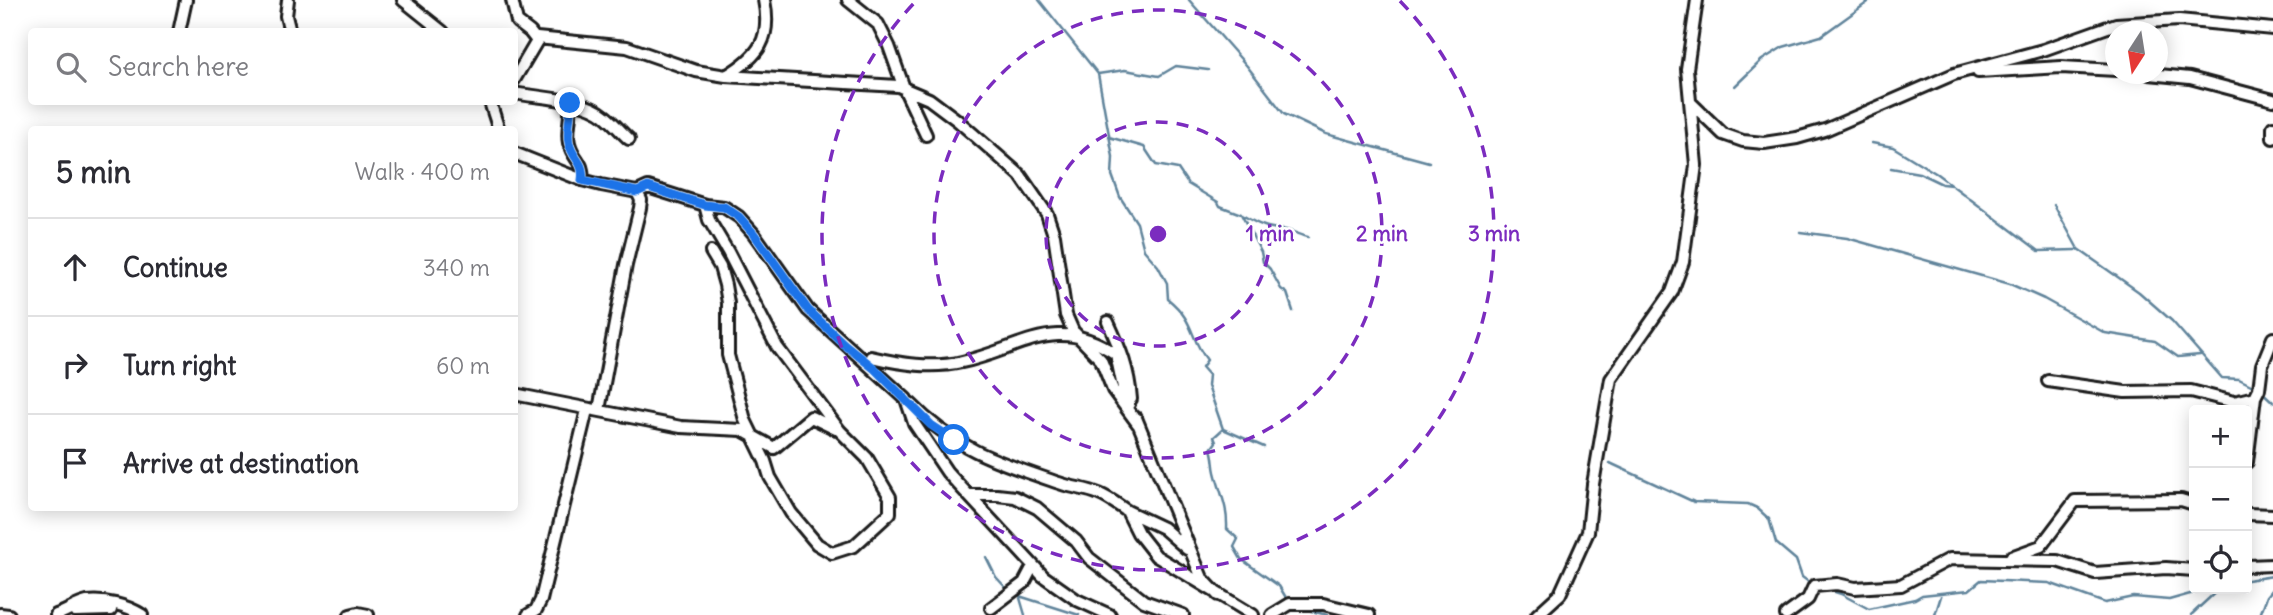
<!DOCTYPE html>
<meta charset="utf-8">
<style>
:root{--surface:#fff;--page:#f7f7f7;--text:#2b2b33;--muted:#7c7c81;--line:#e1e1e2}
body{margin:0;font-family:Delius,sans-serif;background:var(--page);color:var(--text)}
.controls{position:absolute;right:21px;bottom:21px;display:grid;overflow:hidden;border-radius:7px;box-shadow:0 4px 18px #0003}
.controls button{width:63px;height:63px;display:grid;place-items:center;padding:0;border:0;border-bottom:2px solid var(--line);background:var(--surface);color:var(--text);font:35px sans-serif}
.compass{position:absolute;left:2105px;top:21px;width:63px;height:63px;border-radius:50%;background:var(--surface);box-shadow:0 4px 18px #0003;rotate:192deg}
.stop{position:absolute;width:21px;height:21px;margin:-16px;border:5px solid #1a73e8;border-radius:50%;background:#fff}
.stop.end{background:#1a73e8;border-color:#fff;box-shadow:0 2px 7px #0008}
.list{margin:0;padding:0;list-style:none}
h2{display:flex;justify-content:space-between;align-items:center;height:91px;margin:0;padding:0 28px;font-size:30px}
h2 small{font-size:23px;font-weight:400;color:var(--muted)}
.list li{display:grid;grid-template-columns:46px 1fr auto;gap:21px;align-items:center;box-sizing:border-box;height:98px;padding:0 28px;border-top:2px solid var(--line)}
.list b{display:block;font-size:26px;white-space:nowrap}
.list em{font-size:23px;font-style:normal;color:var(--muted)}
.icon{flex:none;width:38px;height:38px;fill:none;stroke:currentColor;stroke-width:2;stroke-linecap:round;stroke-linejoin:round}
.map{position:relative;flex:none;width:2273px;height:615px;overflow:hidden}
.search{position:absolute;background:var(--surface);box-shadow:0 4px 18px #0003;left:28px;top:28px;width:490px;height:77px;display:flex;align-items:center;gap:18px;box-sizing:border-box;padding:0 24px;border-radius:7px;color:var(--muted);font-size:26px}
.panel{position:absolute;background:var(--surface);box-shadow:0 4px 18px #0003;left:28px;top:126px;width:490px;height:385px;border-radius:7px}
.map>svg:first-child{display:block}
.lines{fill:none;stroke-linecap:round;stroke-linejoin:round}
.stream{stroke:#61849b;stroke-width:2.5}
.minor-casing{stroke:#1c1c1c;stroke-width:16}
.minor{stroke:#fff;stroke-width:10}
.route{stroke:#1a73e8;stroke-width:9}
.ring{fill:none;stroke:#7b2cbf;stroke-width:3.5;stroke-dasharray:12 9}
.centre{fill:#7b2cbf;stroke:#fff;stroke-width:3.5}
.ring-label{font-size:21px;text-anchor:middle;font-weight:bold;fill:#7b2cbf;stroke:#fff;stroke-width:5;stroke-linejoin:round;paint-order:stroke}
</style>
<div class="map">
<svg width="2273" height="615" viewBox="0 0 2273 615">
<rect width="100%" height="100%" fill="#fff"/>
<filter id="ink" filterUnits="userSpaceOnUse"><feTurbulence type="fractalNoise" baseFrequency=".0143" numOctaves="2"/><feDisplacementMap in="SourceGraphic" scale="14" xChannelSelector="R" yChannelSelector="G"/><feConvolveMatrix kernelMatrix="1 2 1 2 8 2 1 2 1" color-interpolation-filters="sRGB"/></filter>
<g filter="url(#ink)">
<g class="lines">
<path class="stream" d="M 1039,0 L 1098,74 L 1125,70 L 1159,76 L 1176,66 L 1208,70
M 1189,0 L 1247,66 L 1284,114 L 1326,134 L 1429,162
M 1098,74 L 1113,157 L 1112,175 L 1120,197 L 1137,223 L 1144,250 L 1158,266 L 1167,283 L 1168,299 C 1195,321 1189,337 1207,360 L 1202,367 L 1209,375 L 1208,386 L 1223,429 L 1264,447
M 1735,86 L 1762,60 L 1783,47 L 1821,36 L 1871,0
M 1109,137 L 1144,147 L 1156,165 L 1178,169 L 1188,184 L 1218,202 L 1220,206 L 1241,214 L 1261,252 L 1263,262 L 1270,269 L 1281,289 L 1287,293 L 1293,311
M 1872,143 L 1893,147 L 1937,174 L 2039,251 L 2076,250
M 1891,168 L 1919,173 L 1942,184 L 1951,185
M 2054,205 L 2078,249 L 2139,292 L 2172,321 L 2222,378 L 2239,379 L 2255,387
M 1244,216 C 1260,226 1268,228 1286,230 C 1293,231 1301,236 1308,237
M 1800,232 L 1847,238 L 2010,284 L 2044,299 L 2105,333 L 2155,341 L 2178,357 L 2200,355
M 2260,390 L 2273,402
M 1223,429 L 1214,437 L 1216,442 L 1211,449 C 1214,457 1213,464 1215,472 C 1220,493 1228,506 1227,529 L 1238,539 L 1234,547 L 1241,559 L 1279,586 L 1288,601
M 1610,463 L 1694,502 L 1748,504 L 1757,508 L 1769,519 L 1776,543 L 1796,560 L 1802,577 L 1810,583
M 986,557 L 996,577 L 1007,589
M 2247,580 L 2273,576
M 1826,589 L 1841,594 L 1869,609 L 1915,599 L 1922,595 L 1969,590 L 1981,580 L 2049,583 L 2105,603 L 2133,597 L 2169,600 L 2208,589
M 1016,595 L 1079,615
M 1020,598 L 1025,615
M 1303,609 L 1327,615
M 1935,615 L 1942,593
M 2191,615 L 2219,589
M 2260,615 L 2267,596 L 2273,589"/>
<defs>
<path id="minor" d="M 288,0 L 286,16 L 290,32
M 403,0 L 443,32
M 512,0 L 517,22 L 530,32 L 537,41 L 514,80
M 848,0 L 878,24 L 889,46 L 904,88 L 926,135
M 179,32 L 186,0
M 537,38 L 627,47 L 696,71 L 726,76 C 759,56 772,39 764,0
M 1978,72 L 2061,67 L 2116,70
M 2149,74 L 2190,78 L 2273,100
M 726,76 L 898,86 L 929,99 L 957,120 L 1020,175 L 1047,214 L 1054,235 L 1066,315 L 1073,331 L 1101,360 L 1113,390 L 1138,424
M 514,93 C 540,98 585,99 605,116 C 614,123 621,132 629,139
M 490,102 L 499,130
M 1690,102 L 1723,134 L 1743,141 L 1764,143 L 1797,138 L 1825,130 L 1954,74 L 2043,50 L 2116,24 L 2179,20 L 2273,29
M 570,103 C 572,116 566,130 569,143 C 573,160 585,162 582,180
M 2273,127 L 2273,138
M 514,153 L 582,180 L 601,185 L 637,192 L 648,187 L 705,205 L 724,207 L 739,217 L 754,234 L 808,310 L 906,399 L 914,423 L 947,472 L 1043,576 L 1077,600 L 1110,615
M 705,205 L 709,220 L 728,252 L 777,347 L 840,431 L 867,458 L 890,497 L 890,513 L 854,546 L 832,553 L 817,544 L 791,513 L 770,477 L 765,461 L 745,420 L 728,355 L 728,303 L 725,285 L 720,267 L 711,252
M 1108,322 C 1120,348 1129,370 1131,399
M 871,357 C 901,364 932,369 962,362 C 1022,349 1055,313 1116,354 L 1124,392 L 1129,404
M 2048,381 L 2125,392 L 2191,391 L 2234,402 L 2255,397
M 514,394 L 681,427 L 742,430 L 774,448 L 811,417 L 836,429
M 910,403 C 955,450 1003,464 1062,484 C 1074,488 1088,489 1099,494 C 1109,498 1118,505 1127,511
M 599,410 L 626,265 L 640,208 L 641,200 L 637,192
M 1136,418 L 1202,578 L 1218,595
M 2247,462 L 2255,397 L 2259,389 L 2262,365 L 2273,338
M 969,495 L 997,495 L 1015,497 L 1037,508 L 1076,541 L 1089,558 L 1144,601 L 1183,615
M 2247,514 L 2273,515
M 1187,549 L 1163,528 L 1127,511 L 1138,533 L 1156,556 L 1253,615
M 2011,557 L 2041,546 L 2075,501 L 2181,500 L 2194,504
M 2247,566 L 2273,565
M 991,608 L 1024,583 L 1033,566
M 75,611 L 111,610
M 0,614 L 9,615
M 56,615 C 66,612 77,604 87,602 C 105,600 127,605 142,615
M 350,615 L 358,613 L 368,615
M 528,615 L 536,610 L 541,600 L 587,410
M 1272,615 L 1290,604 L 1323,604 L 1369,615
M 1537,615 L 1560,594 L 1588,532 L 1593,484 L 1611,379 L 1672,292 L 1683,262 L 1696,165 L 1687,69 L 1697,0
M 1786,615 L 1808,599 L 1814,586 L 1837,584 L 1855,588 L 1901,585 L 1950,559 L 2057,561 L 2095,573 L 2166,568 L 2194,570"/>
</defs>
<use href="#minor" class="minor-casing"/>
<use href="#minor" class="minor"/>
</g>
</g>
<g class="lines" filter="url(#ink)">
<path class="route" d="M 570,103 C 572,116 566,130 569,143 C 573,160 585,162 582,180 L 637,192 L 648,187 L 705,205 L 724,207 L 739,217 L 754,234 L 808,310 L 844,344 L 875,369 L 931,425 L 954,440"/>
</g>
<g class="ring">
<circle cx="1158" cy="234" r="112"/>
<circle cx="1158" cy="234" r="224"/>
<path d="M1400 1A336 336 0 1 1 916 1"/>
</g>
<circle cx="1158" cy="234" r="10" class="centre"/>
<g class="ring-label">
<text x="1270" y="241">1 min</text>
<text x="1382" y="241">2 min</text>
<text x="1494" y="241">3 min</text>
</g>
</svg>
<div class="controls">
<button>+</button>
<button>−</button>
<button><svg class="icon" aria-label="locate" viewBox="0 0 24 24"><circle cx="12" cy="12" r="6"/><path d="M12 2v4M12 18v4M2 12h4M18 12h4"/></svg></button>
</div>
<svg class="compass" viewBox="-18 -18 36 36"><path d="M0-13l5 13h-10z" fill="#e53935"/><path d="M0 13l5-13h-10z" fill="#7c7c81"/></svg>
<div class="stop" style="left:954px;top:440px"></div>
<div class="stop end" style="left:570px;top:103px"></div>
<div class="search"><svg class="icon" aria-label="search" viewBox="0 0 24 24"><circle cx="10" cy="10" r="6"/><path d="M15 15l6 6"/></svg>Search here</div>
<section class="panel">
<h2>5 min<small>Walk · 400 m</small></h2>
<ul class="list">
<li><svg class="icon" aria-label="ahead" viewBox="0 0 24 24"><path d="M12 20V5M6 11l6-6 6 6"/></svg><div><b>Continue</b></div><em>340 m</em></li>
<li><svg class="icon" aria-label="right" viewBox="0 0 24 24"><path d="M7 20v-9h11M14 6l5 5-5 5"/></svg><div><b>Turn right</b></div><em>60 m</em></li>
<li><svg class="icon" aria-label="arrive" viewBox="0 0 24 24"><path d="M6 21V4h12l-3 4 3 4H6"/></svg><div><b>Arrive at destination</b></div></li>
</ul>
</section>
</div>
